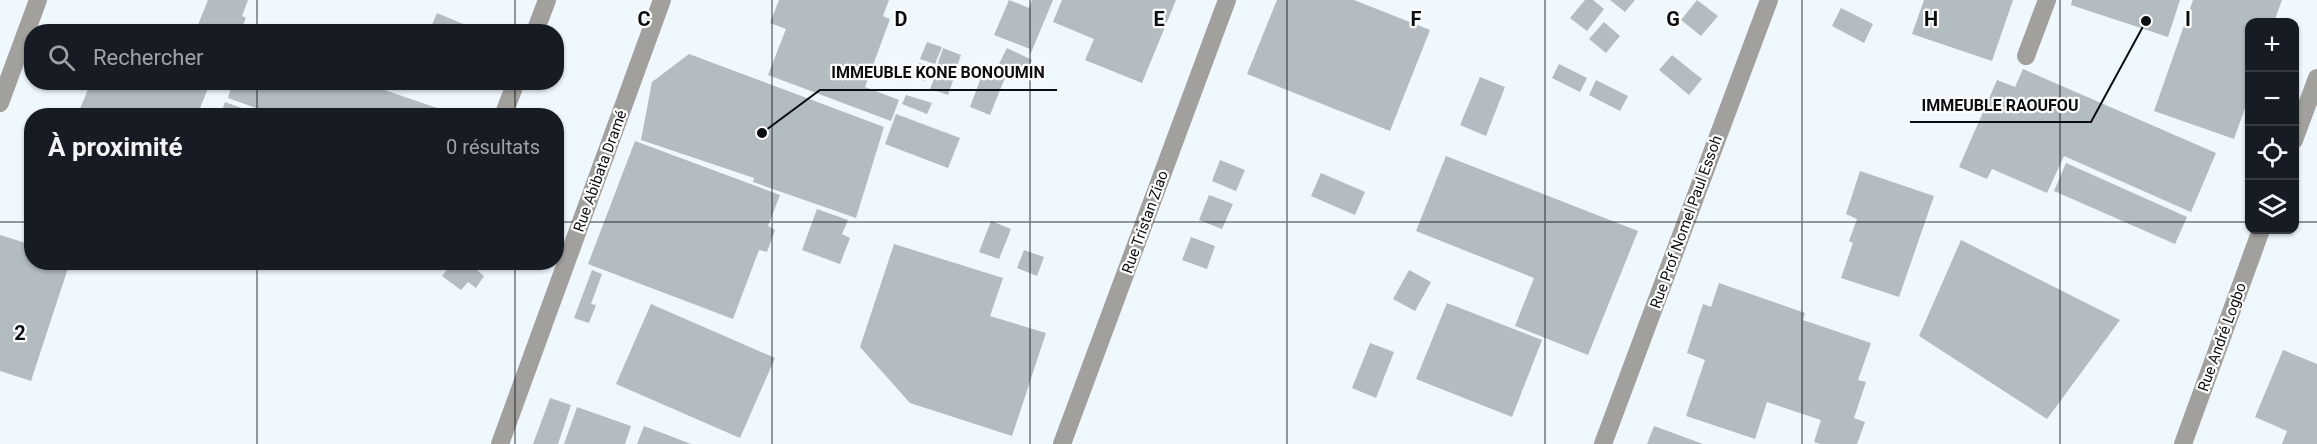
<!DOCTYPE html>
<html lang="fr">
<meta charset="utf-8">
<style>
:root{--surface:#171b24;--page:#242831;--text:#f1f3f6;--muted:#9ea1a6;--line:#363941}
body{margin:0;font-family:Roboto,sans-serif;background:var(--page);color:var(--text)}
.controls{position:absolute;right:18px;top:18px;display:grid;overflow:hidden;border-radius:12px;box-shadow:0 2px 4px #0004}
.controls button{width:54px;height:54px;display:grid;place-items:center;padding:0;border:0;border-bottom:2px solid var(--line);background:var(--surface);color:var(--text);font:30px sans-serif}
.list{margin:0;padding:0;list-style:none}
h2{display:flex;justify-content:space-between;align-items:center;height:78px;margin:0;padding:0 24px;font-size:26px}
h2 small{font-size:20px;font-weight:400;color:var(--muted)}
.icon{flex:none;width:33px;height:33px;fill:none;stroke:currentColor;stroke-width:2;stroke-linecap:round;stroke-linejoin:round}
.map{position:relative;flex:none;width:2317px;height:444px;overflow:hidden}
.search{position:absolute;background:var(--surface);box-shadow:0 2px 4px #0004;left:24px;top:24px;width:540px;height:66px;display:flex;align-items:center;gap:15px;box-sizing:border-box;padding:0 21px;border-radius:24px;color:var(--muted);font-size:22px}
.panel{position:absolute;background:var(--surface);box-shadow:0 2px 4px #0004;left:24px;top:108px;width:540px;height:162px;border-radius:24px}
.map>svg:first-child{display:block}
.building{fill:#b3bcc1}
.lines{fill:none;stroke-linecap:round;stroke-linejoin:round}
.minor{stroke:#a2a09c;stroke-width:18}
.grid{fill:none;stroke:#0b0e10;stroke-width:1.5;stroke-opacity:0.55}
.labels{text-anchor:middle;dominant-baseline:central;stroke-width:4.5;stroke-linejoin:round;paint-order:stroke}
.street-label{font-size:15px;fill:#0b0e10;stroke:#fff}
.grid-label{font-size:20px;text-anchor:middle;font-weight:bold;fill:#0b0e10;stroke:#fff;stroke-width:4.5;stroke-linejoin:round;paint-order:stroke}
.leader{fill:none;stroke:#0b0e10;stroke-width:2}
.callout-dot{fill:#0b0e10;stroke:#fff;stroke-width:2}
.callout-label{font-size:16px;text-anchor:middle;font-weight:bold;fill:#0b0e10;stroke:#fff;stroke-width:4.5;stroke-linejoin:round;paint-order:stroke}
</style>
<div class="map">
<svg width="2317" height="444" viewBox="0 0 2317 444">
<rect width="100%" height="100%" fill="#eff8fe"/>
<path class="building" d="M 208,0 L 248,0 L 242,16 L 246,18 L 240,32 L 195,32 Z
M 779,0 L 889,0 L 883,16 L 890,19 L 865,87 L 899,100 L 891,121 L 768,75 L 786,29 L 770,23 Z
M 1009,0 L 1029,8 L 1032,0 L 1053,0 L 1030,55 L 1030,49 L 994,35 Z
M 1062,0 L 1176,0 L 1142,83 L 1085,60 L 1094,39 L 1053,22 Z
M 1277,0 L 1354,0 L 1430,30 L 1390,131 L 1247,74 Z
M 1585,0 L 1593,0 L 1604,9 L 1587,31 L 1570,18 Z
M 1610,0 L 1635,0 L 1625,12 Z
M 1697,0 L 1718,16 L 1701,36 L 1681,20 Z
M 1924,0 L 2013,0 L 1992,61 L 1912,34 Z
M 2072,0 L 2180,0 L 2168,37 L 2071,5 Z
M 2193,0 L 2282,0 L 2274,22 L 2250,22 L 2250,94 L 2234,139 L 2154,111 Z
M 1841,8 L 1873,24 L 1864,43 L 1832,26 Z
M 437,13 L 480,31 L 480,32 L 429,32 Z
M 1604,22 L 1620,36 L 1606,53 L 1589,39 Z
M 927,42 L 942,47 L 935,64 L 920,59 Z
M 943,48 L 961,55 L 955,72 L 937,66 Z
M 1007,48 L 1032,60 L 1023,79 L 998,66 Z
M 689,54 L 884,127 L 856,218 L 753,182 L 754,178 L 641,140 L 652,82 Z
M 1672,55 L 1702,79 L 1689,95 L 1659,70 Z
M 919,63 L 930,67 L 925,81 L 913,77 Z
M 1559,64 L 1587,78 L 1580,92 L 1552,78 Z
M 985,67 L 1006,75 L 990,115 L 970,107 Z
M 938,68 L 955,75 L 948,95 L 930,89 Z
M 2023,69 L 2216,153 L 2191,212 L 2064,156 L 2047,193 L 1992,169 L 1987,179 L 1959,167 L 1997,80 L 2015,87 Z
M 1480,77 L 1505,87 L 1486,136 L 1460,125 Z
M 1596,80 L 1628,96 L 1620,111 L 1589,95 Z
M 91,82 L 194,82 L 208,88 L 197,116 L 77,116 Z
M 233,82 L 361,82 L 446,111 L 444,116 L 279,116 L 228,98 Z
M 906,95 L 932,103 L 927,114 L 902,104 Z
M 225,102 L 261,115 L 261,116 L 220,116 Z
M 896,114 L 960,138 L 948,168 L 885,144 Z
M 635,141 L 780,195 L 768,226 L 775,230 L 767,252 L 759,250 L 733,319 L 588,264 Z
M 1446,156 L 1638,231 L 1588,355 L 1515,326 L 1534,278 L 1416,231 Z
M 1220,160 L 1245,170 L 1236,191 L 1212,181 Z
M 2066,163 L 2187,217 L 2175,244 L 2054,191 Z
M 1860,171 L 1934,196 L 1899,297 L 1841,278 L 1853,243 L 1849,241 L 1857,219 L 1846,214 Z
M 1321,173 L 1365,192 L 1355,215 L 1311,196 Z
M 1209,195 L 1233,204 L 1222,229 L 1199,220 Z
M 817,209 L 848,220 L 842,234 L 850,238 L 840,264 L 802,250 Z
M 991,221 L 1011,229 L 999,259 L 979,252 Z
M 0,235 L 32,245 L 32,262 L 70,262 L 31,381 L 0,371 Z
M 1191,237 L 1215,246 L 1207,269 L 1182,260 Z
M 1961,240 L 2120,320 L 2047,419 L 1919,336 Z
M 894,244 L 1003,278 L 990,316 L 1046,333 L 1012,436 L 910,403 L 860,347 Z
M 1024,250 L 1044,257 L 1037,276 L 1017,268 Z
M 453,262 L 458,262 L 468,270 L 471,265 L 484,276 L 476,288 L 468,282 L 461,290 L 442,276 Z
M 592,270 L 602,274 L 591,304 L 596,305 L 589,323 L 574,318 Z
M 1409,270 L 1431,282 L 1415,311 L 1393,299 Z
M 1719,283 L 1805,313 L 1803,320 L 1871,343 L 1858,380 L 1866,382 L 1854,418 L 1865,422 L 1857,444 L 1820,444 L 1814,442 L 1821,420 L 1767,402 L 1755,439 L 1686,416 L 1705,360 L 1687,353 L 1703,304 L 1711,307 Z
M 1447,303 L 1542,340 L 1512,417 L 1416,379 Z
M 651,304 L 775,358 L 740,438 L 616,384 Z
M 1370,343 L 1394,352 L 1376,398 L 1352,388 Z
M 2283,350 L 2317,364 L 2317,444 L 2282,444 L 2287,431 L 2255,417 Z
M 550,398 L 571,405 L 558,444 L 533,444 Z
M 577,407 L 631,426 L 625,444 L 564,444 Z
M 644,426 L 691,444 L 637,444 Z
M 1654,426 L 1703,444 L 1647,444 Z"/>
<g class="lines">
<path class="minor" d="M 535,32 L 547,0
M 2026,56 L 2047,0
M 0,103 L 38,0
M 503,116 L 516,82
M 2294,140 L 2317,78
M 500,444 L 662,0
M 1062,444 L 1227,0
M 1603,444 L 1769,0
M 2183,444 L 2261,230"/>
</g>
<path class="grid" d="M 257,0 L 257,32M 515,0 L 515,32M 772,0 L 772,444M 1030,0 L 1030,444M 1287,0 L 1287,444M 1545,0 L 1545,444M 1802,0 L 1802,444M 2060,0 L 2060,444M 257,82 L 257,116M 515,82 L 515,116M 0,222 L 32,222M 556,222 L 2250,222M 2294,222 L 2317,222M 257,262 L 257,444M 515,262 L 515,444"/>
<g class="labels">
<g class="street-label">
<text transform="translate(600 171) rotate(-70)">Rue Abibata Dramé</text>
<text transform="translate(1145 222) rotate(-70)">Rue Tristan Ziao</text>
<text transform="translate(1686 222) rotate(-70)">Rue Prof Nomel Paul Essoh</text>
<text transform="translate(2222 337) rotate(-70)">Rue André Logbo</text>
</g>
</g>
<g class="grid-label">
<text x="644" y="26">C</text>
<text x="901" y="26">D</text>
<text x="1159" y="26">E</text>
<text x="1416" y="26">F</text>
<text x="1673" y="26">G</text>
<text x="1931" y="26">H</text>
<text x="2188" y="26">I</text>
<text x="20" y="340">2</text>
</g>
<path class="leader" d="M762 133L820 90H1057M2146 21L2091 122H1910"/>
<g class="callout-dot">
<circle cx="762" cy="133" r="6"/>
<circle cx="2146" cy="21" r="6"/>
</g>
<g class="callout-label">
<text x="938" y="78">IMMEUBLE KONE BONOUMIN</text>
<text x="2000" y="111">IMMEUBLE RAOUFOU</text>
</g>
</svg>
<div class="controls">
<button>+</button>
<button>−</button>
<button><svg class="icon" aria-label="locate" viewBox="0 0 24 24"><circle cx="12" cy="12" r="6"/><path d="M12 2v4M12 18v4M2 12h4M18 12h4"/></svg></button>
<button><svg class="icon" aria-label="layers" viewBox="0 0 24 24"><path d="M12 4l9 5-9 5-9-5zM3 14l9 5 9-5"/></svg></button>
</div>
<div class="search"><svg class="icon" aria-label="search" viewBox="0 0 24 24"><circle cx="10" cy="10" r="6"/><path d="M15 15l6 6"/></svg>Rechercher</div>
<section class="panel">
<h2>À proximité<small>0 résultats</small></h2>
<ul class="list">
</ul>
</section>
</div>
